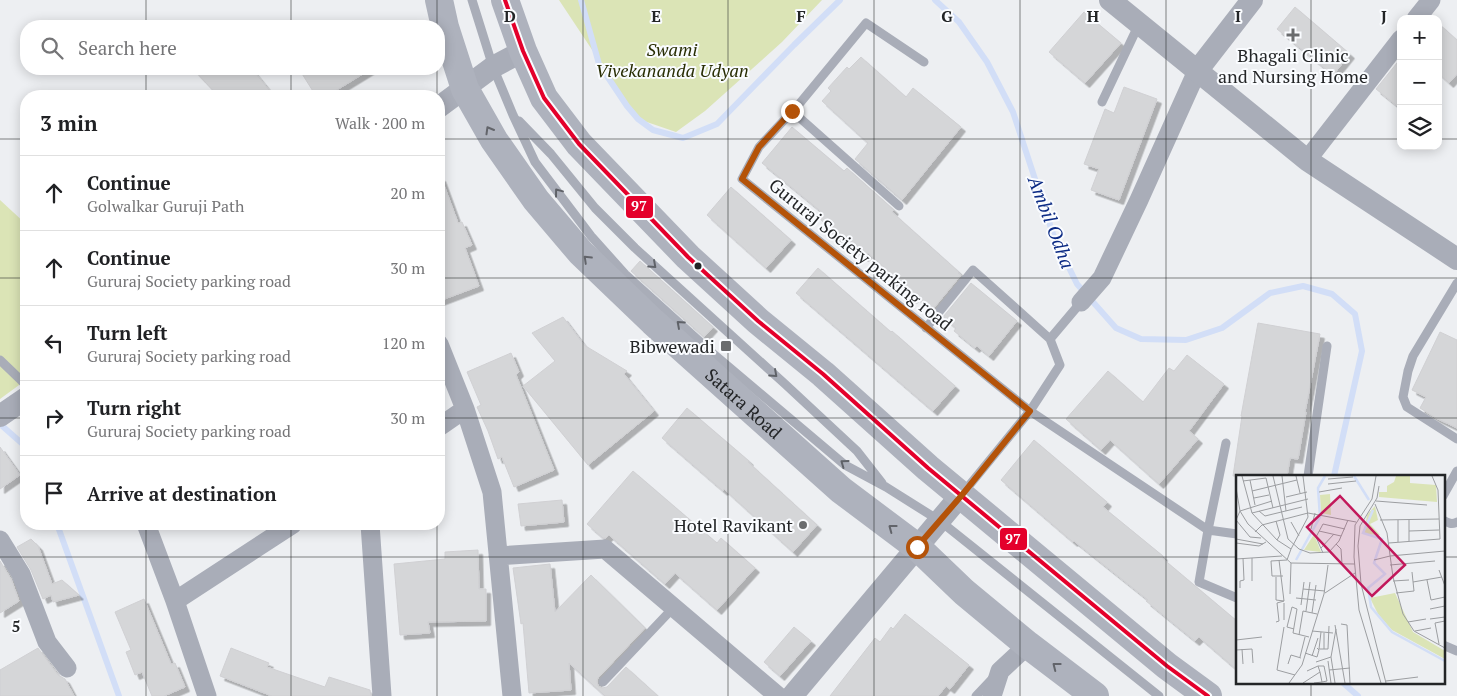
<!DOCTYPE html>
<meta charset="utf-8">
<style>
:root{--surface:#fff;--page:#f2f2f2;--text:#202124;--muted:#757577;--line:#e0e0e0}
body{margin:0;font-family:"PT Serif",serif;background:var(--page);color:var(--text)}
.controls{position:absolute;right:15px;top:15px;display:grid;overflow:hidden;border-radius:10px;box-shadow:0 2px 12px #0003}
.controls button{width:45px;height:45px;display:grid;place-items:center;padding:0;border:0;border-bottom:1px solid var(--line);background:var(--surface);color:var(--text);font:25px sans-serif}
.stop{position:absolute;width:15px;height:15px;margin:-11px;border:4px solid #b45309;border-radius:50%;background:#fff}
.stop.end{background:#b45309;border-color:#fff;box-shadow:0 1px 5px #0008}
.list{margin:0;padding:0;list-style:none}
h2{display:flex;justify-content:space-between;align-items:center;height:65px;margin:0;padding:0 20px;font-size:21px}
h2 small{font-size:16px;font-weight:400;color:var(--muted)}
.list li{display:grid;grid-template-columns:32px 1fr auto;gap:15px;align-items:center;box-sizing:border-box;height:75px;padding:0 20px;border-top:1px solid var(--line)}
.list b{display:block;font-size:19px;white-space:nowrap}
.list p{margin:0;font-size:16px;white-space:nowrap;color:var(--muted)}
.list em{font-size:16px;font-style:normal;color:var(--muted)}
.icon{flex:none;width:28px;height:28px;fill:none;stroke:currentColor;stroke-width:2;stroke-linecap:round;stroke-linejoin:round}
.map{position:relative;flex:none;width:1457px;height:696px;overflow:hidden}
.search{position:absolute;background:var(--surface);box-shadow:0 2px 12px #0003;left:20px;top:20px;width:425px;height:55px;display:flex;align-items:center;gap:12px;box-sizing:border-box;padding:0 18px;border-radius:20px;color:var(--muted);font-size:19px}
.panel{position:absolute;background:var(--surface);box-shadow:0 2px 12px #0003;left:20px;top:90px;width:425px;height:440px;border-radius:20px}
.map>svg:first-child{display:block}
.green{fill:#dbe4b6}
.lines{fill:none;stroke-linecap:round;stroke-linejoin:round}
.stream{stroke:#d2def7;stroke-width:6}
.building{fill:#d5d6d8;stroke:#d0d0d3;filter:url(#shadow)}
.service{stroke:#a9adb8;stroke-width:9}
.minor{stroke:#a9adb8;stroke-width:19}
.tertiary{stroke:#a9adb8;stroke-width:22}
.trunk{stroke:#aeb2bd;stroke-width:28}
.bus-1-casing{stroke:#fafcff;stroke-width:8}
.bus-1{stroke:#e4002b;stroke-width:4}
.oneway{stroke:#62646a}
.oneway2{stroke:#5f6268}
.route{stroke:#b45309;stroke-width:6}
.grid{fill:none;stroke:#232527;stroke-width:1;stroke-opacity:0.55}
.poi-dot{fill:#6a6c6e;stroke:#fafcff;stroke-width:2}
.bus-dot{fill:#232527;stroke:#fafcff;stroke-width:2}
.labels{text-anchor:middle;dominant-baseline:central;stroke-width:4;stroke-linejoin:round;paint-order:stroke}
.park-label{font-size:18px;font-style:italic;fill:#282d03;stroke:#fafcff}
.poi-label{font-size:18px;fill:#232527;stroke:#fafcff;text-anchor:end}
.street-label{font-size:18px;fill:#232527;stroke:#fafcff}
.water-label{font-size:19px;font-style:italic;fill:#0b2a84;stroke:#fafcff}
.inset-river{fill:none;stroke:#d2def7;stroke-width:2.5}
.inset-road{fill:none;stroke:#9c9ea1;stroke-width:1}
.view{fill:#c2185b;fill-opacity:0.15;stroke:#c2185b;stroke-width:2.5}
.inset-edge{fill:none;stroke:#232527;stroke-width:2.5}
.grid-label{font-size:16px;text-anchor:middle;font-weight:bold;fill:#232527;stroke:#fafcff;stroke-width:4;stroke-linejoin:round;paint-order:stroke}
.line-badge{stroke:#fafcff;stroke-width:2}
.badge-label{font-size:14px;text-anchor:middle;font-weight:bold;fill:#fff}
</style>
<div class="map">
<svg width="1457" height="696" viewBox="0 0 1457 696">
<defs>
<filter id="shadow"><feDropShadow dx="4.5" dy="4.5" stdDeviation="0" flood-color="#0004"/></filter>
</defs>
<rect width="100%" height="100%" fill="#edeff2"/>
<path class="green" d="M 559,0 L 822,0 L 782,42 L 705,111 L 676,132 L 638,119 Z
M 0,200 L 26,224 L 26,380 L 0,399 Z"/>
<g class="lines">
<path class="stream" d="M 581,0 L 599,64 L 627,106 L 638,119 L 653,130 L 683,138 L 717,124 L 794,45 L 840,0
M 935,0 L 959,22 L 987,62 L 1013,112 L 1054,237 L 1077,284 L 1116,328 L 1141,339 L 1186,340 L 1222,328 L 1270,293 L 1303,286 L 1332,294 L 1355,314 L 1362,351 L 1334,476
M 0,424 L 26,447
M 57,524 L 119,696
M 1342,682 L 1358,696"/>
</g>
<path class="building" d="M 1295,7 L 1350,54 L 1333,75 L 1277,29 Z
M 1084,12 L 1121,43 L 1085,83 L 1049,52 Z
M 1438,23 L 1457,40 L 1457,74 L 1449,83 L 1438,73 Z
M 861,57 L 906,97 L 913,88 L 961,127 L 902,200 L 855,159 L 868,143 L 822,101 L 831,91 L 828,88 L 847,67 L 849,69 Z
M 1401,58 L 1401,109 L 1376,89 Z
M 193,69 L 252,69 L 274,96 L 218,96 Z
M 299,69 L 371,69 L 327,96 L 316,96 Z
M 1124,87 L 1157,99 L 1119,200 L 1091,190 L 1099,169 L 1084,164 L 1105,109 L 1114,113 Z
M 792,127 L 844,171 L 847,168 L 894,210 L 892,212 L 959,272 L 958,273 L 961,275 L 933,309 L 929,306 L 928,307 L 915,296 L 912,299 L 892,281 L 895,277 L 868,253 L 864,257 L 851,246 L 850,248 L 829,231 L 831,229 L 820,219 L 824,214 L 762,163 Z
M 439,177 L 441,177 L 458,223 L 462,222 L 472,245 L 465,248 L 479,286 L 439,301 Z
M 731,187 L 791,240 L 766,268 L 707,215 Z
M 640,261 L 713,327 L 704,337 L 631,271 Z
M 818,268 L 891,332 L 892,331 L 955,386 L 933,411 L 796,293 Z
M 971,283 L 1017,321 L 989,356 L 977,346 L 975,348 L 954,331 L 956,328 L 943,317 Z
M 563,317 L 584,345 L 627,371 L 624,374 L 654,411 L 588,465 L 523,386 L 555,361 L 532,333 Z
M 1258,323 L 1320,334 L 1305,412 L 1306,412 L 1298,459 L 1290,458 L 1287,476 L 1233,476 L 1242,416 L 1241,416 Z
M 1440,332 L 1457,340 L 1457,428 L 1436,418 L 1420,408 L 1426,397 L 1412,390 Z
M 511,353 L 519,372 L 516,375 L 554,470 L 514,487 L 502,457 L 498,459 L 488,431 L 477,407 L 481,405 L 467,372 Z
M 1187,355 L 1224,384 L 1189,431 L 1198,439 L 1159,484 L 1110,440 L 1101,450 L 1066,419 L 1108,371 L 1143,402 L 1169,368 L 1174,371 Z
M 687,408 L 749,461 L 748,462 L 817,525 L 793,552 L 724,489 L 723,491 L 662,438 Z
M 1034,440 L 1107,502 L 1103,507 L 1163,556 L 1162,558 L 1237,621 L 1237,670 L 1199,637 L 1195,641 L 1146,601 L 1148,600 L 1074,541 L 1073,542 L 1001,480 Z
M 0,447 L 20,475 L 0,489 Z
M 633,471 L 717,543 L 721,538 L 755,568 L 717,610 L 675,573 L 665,584 L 609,535 L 606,538 L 603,538 L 587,524 Z
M 562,500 L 564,522 L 521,526 L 518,504 Z
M 31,539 L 38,546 L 52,584 L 62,580 L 79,595 L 53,602 L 51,595 L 43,599 L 31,570 L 17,547 Z
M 478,550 L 479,589 L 486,589 L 486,621 L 428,622 L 430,633 L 400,635 L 394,564 L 445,559 L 445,552 Z
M 0,561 L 11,579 L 19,601 L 0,613 Z
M 550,564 L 555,612 L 591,575 L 645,628 L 598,678 L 597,681 L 598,686 L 602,688 L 607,687 L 626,667 L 658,696 L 605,696 L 569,663 L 571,690 L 529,693 L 523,623 L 521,624 L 513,568 Z
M 144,599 L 171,664 L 175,663 L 185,687 L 164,696 L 152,696 L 142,672 L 135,675 L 126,652 L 131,650 L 115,612 Z
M 905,614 L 969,665 L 950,689 L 946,686 L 938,696 L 830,696 L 875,638 L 880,642 L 891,627 L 893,629 Z
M 794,627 L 811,641 L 780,676 L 764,662 Z
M 38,648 L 58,675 L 65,679 L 74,696 L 0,696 L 0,670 Z
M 231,648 L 269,663 L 267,667 L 325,687 L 329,677 L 370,690 L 371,696 L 272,696 L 220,676 Z"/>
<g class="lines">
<path class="service" d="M 472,0 L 493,67 L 513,115 L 535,162 L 591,236 L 625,274 L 717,357 L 845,465 L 886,487 L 940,521 L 1159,696
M 924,62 L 866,23 L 800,103 L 759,147 L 742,179 L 1030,411 L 1208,530 L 1226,443
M 1102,102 L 1139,24
M 792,111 L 899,206
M 519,121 L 551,154 L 595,208 L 635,248 L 785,384 L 857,451 L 882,483
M 1457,283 L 1413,356 L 1408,371 L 1403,397 L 1407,407 L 1457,439
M 926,328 L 973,270 L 1050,339 L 1077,307
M 0,360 L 26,385
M 1308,476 L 1327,346
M 963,493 L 1030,411 L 1060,365 L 1050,339
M 1443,496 L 1457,471
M 1443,520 C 1448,523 1452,525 1457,522
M 1237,534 L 1208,530 L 1199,582 L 1237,598
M 1443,645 L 1457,651
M 603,682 L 674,607
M 976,696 L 993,678"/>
<path class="minor" d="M 1416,19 L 1431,0
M 1307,160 L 1401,39
M 1081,302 L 1102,278 L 1139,200 L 1197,71
M 439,344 L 465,409 L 492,492 L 512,696
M 439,427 L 465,409
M 146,524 L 175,601 L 207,696
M 370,524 L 382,696
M 0,540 L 21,574 L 47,642 L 67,668
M 498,556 L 605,549 L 778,696
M 175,601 L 293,524
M 992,696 L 1000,671 L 1028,645"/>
<path class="tertiary" d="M 1110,0 L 1307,160 L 1457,259
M 1197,71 L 1252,0
M 439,107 L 493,67 L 523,51
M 0,416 L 26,398
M 792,696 L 961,495"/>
<g class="trunk">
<path id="s1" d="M 439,0 L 445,27 L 465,89 L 494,140 L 536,200 L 581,253 L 653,322 L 841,490 L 917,547 L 964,592 L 1028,645 L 1095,696"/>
<path d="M 505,0 L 523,51 L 544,98 L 579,144 L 688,257 L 758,321 L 823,374 L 928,468 L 1167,666 L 1208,696"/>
</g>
<defs>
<path id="bus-1" d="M 505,0 L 523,51 L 544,98 L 579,144 L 688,257 L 758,321 L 823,374 L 928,468 L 1167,666 L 1208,696"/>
</defs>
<use href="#bus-1" class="bus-1-casing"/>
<use href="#bus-1" class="bus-1"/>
</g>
<defs><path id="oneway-chevron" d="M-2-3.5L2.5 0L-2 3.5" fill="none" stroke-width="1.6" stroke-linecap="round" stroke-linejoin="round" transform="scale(1.25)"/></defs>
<g class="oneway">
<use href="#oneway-chevron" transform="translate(489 130) rotate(-120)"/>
<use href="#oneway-chevron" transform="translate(587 259) rotate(-136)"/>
<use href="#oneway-chevron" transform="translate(892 528) rotate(-143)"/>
<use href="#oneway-chevron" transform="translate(1056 666) rotate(-142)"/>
</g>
<g class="oneway2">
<use href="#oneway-chevron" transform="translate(558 192) rotate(-127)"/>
<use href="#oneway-chevron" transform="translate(653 265) rotate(42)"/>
<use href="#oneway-chevron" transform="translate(680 324) rotate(-138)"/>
<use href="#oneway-chevron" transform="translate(774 374) rotate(42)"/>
<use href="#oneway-chevron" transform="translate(844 463) rotate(-144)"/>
</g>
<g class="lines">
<path class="route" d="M 792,111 L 759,147 L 742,179 L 1030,411 L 962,495 L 917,547"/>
</g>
<path class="grid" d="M 146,0 L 146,26M 291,0 L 291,26M 437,0 L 437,26M 583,0 L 583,696M 728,0 L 728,696M 874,0 L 874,696M 1020,0 L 1020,696M 1166,0 L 1166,696M 1311,0 L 1311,476M 146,69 L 146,96M 291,69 L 291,96M 437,69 L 437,96M 0,139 L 26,139M 439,139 L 1401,139M 1438,139 L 1457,139M 0,278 L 26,278M 439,278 L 1457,278M 0,418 L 26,418M 439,418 L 1457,418M 146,524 L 146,696M 291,524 L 291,696M 437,524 L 437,696M 0,557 L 1237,557M 1443,557 L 1457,557M 1311,682 L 1311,696"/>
<g class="poi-dot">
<path d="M1290.5 27.5h5v5h5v5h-5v5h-5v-5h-5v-5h5z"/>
<rect x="720" y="340" width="12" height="12" rx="2.5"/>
<circle cx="803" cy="525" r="5"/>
</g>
<circle class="bus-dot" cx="698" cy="266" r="4.5"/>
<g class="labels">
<g class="park-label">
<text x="672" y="49">Swami<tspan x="672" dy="21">Vivekananda Udyan</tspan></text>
</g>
<g class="poi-label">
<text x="1293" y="55" text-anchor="middle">Bhagali Clinic<tspan x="1293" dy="21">and Nursing Home</tspan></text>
<text x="715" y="346">Bibwewadi</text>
<text x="793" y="525">Hotel Ravikant</text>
</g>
<g class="street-label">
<text transform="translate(861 254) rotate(39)">Gururaj Society parking road</text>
<text stroke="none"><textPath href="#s1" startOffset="516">Satara Road</textPath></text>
</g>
<g class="water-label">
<text transform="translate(1052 222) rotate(69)">Ambil Odha</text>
</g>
</g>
<g transform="translate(1236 475)">
<rect width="209" height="209" fill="#edeff2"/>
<path d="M 160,1 L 174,1 L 174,8 L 200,10 L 201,27 L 143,22 L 143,17 L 151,17 L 151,11 L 158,7 ZM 94,19 L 95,40 L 85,38 L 84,20 ZM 139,31 L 142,45 L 134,49 L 144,60 L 128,59 L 131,40 ZM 77,61 L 79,62 L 85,77 L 68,75 ZM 159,118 L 177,157 L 209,176 L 209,184 L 156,155 L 142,139 L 134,123 Z" fill="#dbe4b6"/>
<path class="inset-river" d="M 118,1 L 133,25M 137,35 L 127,58 L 146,64 L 138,88 L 149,99 L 132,113 L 135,132 L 156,157 L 209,186M 60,85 L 84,42 L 82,13 L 89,1"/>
<path class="inset-road" d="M 6,1 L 16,38 L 41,65 L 55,74 L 72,42 L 67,1M 37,1 L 52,64 L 63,74 L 74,78 L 93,77 L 103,66 L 112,45M 46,1 L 50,36M 60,1 L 64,18M 140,1 L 136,24 L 119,50 L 118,82 L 123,135 L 145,208M 92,4 L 117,2M 14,5 L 19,30M 7,6 L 30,3 L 37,33M 92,9 L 120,6M 143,11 L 141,23 L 124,51 L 122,71 L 125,109 L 150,208M 0,13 L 4,36 L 12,49 L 55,88 L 119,89M 16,16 L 61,5M 83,17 L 106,13M 50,22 L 71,17M 18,23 L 33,20M 140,26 L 191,30M 139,29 L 151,58 L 157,102 L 167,139 L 178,156 L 209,173M 23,36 L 29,41 L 66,32M 16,38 L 72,24M 0,45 L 4,36 L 36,26M 0,45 L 14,62 L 25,63M 144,45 L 203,44M 162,45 L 162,67M 173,45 L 173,66M 40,46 L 44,60 L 41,65M 55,47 L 63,61M 75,54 L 79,38M 83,56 L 105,61M 173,56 L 203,55M 19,57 L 26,50 L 72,38 L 120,47M 0,64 L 27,69M 0,68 L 23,71 L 30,67M 153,68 L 204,64 L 202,15 L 196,1M 100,69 L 105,74 L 106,89M 85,73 L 98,59M 87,78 L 80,62 L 87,49 L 109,54M 0,84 L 46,81M 43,85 L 48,126M 138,85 L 154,81 L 209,76M 154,90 L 199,86M 203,95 L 209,111M 47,101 L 36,101 L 35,86 L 51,85 L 55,74M 40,102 L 40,125 L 48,126M 191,105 L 195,125 L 209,122M 16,106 L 16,83M 157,106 L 173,105M 177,107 L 206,102M 4,113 L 4,106 L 8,105 L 7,83M 67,114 L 89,116M 89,118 L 119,98M 160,118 L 178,116 L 176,97M 54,119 L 55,88M 60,123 L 80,125M 48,128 L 48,145M 65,130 L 68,107M 194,134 L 209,131M 70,136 L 74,107M 76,138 L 80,110M 194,144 L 209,142M 40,147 L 43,146 L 41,128 L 48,126M 172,147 L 190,144M 105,149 L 111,150 L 114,208M 99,150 L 109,208M 48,152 L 41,195 L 59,200M 58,154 L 51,152 L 56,132 L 61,134 L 57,158 L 73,162M 76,156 L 97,158M 179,156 L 195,153M 85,157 L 83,174 L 92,174 L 93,151M 88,158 L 88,174M 63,160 L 67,136 L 81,139M 0,165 L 26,162M 203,169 L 199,148 L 209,146M 6,174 L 7,189M 0,175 L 16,174 L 17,188M 69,178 L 81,182 L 83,175 L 81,173M 76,181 L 82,163M 64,182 L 69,162M 92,186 L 95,208M 80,187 L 95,182M 52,189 L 55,180 L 65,183M 82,191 L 88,191 L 91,206 L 86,207M 93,195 L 114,193M 71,196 L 82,191 L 84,197M 150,206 L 182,202M 53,208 L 66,190 L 88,119 L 92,90M 67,208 L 84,197 L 86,207 L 78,208M 99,208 L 95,182 L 100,154"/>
<path class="view" d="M 104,21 L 169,90 L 136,121 L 71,52 Z"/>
<rect width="209" height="209" class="inset-edge"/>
</g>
<g class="grid-label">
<text x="510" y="22">D</text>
<text x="656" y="22">E</text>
<text x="801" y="22">F</text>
<text x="947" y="22">G</text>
<text x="1093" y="22">H</text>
<text x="1238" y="22">I</text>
<text x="1384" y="22">J</text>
<text x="16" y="632">5</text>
</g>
<g class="line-badge">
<rect x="625" y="195" width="29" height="24" rx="5" fill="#e4002b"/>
<rect x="999" y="527" width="29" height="24" rx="5" fill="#e4002b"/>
</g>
<g class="badge-label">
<text x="639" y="211">97</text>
<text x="1013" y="544">97</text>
</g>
</svg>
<div class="controls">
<button>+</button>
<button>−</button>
<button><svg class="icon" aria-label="layers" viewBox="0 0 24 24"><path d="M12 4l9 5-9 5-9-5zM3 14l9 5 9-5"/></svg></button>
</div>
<div class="stop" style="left:917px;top:547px"></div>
<div class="stop end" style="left:792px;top:111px"></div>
<div class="search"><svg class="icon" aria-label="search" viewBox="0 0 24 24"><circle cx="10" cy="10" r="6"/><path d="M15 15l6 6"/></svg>Search here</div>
<section class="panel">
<h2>3 min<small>Walk · 200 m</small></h2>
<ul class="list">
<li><svg class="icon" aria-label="ahead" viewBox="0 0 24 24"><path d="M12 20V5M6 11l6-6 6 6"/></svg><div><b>Continue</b><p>Golwalkar Guruji Path</p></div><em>20 m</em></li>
<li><svg class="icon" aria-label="ahead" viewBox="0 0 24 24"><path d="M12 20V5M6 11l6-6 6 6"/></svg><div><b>Continue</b><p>Gururaj Society parking road</p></div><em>30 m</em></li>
<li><svg class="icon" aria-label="left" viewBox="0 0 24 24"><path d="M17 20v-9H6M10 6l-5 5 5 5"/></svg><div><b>Turn left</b><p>Gururaj Society parking road</p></div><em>120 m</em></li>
<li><svg class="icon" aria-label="right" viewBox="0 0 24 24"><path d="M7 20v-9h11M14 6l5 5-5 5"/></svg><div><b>Turn right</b><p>Gururaj Society parking road</p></div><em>30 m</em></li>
<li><svg class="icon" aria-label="arrive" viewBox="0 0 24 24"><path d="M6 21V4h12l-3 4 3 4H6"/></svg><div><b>Arrive at destination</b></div></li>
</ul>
</section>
</div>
